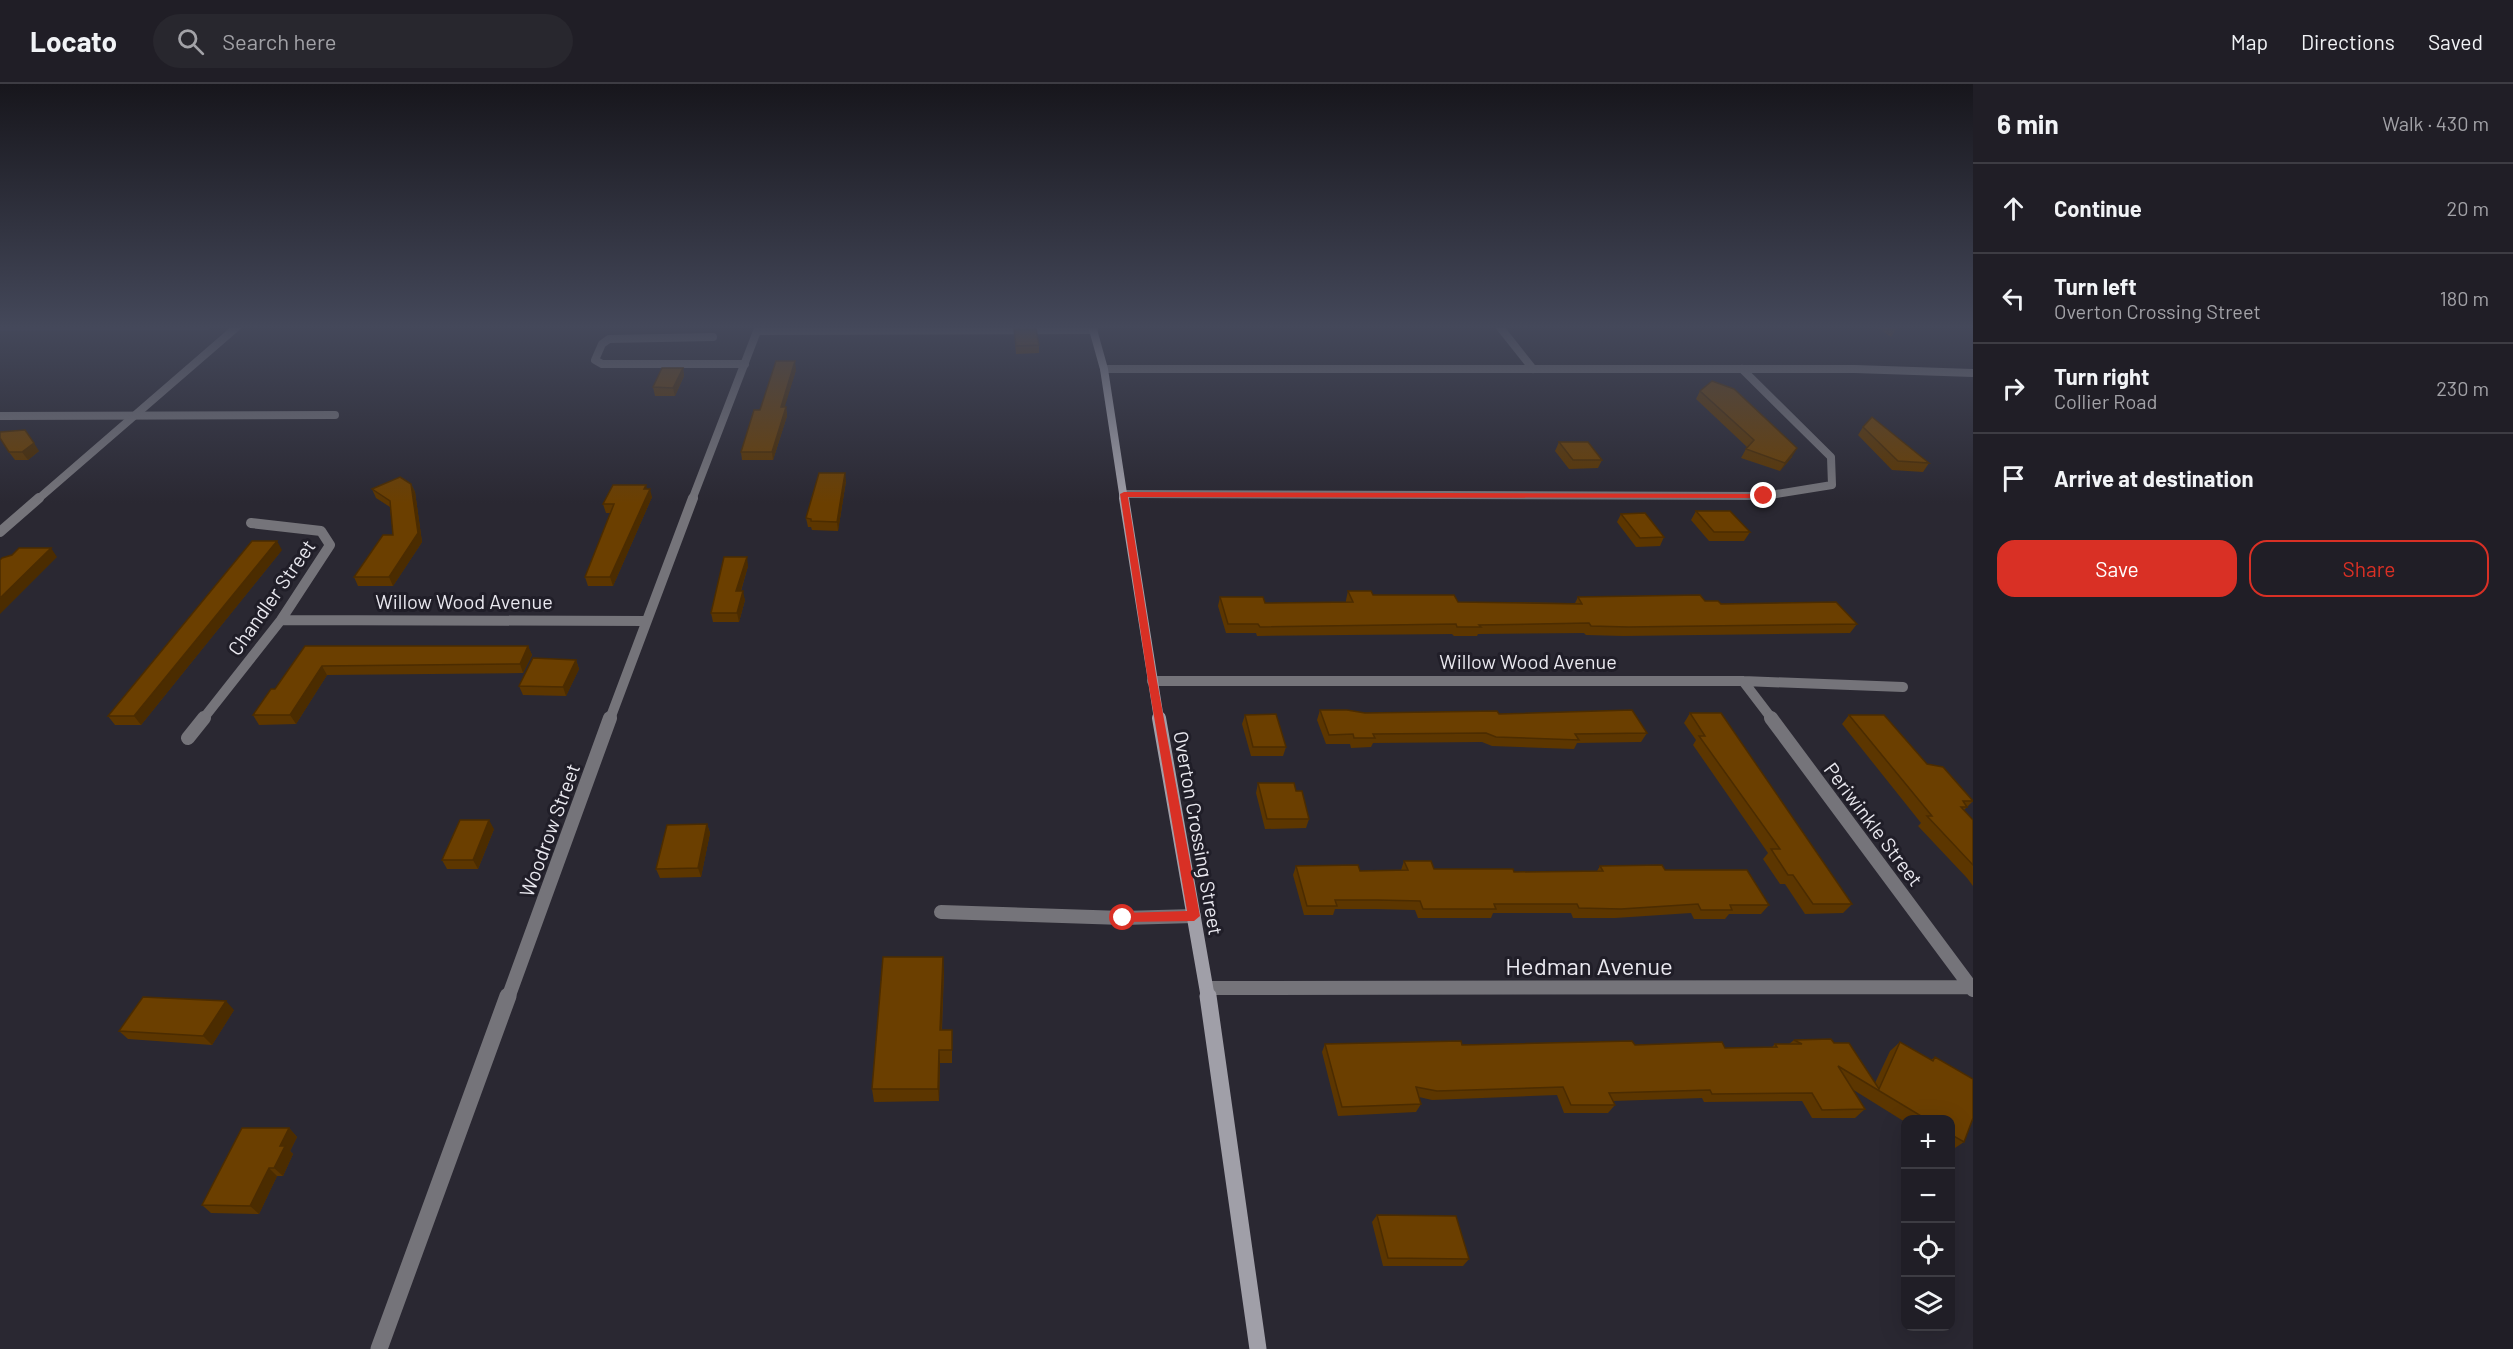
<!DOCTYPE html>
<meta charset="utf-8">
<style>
:root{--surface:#201e26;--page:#28272e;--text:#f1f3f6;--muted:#a2a2a7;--line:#3d3c43;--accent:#d93025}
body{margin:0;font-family:Barlow,sans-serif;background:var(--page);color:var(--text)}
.controls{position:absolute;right:18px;bottom:18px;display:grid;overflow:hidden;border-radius:12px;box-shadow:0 6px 24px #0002}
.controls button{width:54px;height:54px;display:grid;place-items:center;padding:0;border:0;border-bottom:2px solid var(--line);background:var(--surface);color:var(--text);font:30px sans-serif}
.stop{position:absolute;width:18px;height:18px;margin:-14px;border:4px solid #d93025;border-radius:50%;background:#fff}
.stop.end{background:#d93025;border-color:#fff;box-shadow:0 2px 6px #0008}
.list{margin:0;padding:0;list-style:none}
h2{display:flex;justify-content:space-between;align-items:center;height:78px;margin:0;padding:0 24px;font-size:26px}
h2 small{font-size:20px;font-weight:400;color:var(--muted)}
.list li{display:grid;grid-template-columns:39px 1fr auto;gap:18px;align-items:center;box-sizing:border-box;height:90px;padding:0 24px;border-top:2px solid var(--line)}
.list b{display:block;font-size:22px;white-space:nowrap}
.list p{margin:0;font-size:20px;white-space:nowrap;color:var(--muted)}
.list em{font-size:20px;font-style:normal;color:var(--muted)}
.actions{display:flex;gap:12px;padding:18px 24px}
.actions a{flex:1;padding:14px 0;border:2px solid var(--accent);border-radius:18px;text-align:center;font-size:21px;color:var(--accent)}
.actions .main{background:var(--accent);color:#fff}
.icon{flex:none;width:33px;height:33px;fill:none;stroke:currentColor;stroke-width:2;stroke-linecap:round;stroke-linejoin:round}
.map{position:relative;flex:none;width:1973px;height:1265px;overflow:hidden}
header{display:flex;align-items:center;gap:36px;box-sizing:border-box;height:84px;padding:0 30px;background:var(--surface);border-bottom:2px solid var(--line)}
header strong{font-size:28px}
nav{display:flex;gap:33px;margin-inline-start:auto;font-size:21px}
.search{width:420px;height:54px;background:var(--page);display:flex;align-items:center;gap:15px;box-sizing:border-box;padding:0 21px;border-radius:33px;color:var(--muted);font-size:22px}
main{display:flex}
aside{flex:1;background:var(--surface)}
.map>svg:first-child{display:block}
.green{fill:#3d325c}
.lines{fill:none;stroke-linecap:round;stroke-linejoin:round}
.service-far1{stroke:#75747a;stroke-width:8}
.service{stroke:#75747a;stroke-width:14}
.minor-far3{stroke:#75747a;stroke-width:8}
.minor-far2{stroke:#75747a;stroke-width:10}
.minor-far1{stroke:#75747a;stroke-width:14}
.minor{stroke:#75747a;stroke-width:17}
.tertiary-far1{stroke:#75747a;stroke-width:8}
.tertiary{stroke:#75747a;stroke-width:10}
.secondary-far3{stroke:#a09fa8;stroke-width:8}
.secondary-far2{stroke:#a09fa8;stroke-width:10}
.secondary-far1{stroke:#a09fa8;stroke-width:14}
.secondary{stroke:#a09fa8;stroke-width:17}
.wall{fill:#5c3600}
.shaded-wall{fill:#4b2c00}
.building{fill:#6b3f00;stroke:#4b2c00;stroke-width:1.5}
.route{fill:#d93025}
.labels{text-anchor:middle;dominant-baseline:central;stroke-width:6;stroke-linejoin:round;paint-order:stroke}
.street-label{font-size:20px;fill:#e9e8ef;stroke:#201e28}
.near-street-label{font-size:24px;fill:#e9e8ef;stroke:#201e28}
</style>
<header>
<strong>Locato</strong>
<div class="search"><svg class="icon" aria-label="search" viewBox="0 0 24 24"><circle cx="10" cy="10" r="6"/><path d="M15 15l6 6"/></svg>Search here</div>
<nav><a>Map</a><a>Directions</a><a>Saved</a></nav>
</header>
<main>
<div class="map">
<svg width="1973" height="1265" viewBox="0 0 1973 1265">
<rect width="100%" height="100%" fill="#2a2832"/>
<path class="green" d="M 0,242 L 213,242 L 208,246 L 0,247 Z"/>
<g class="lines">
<path class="service-far1" d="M 713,253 L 609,255 L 602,260 L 595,276 L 602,280 L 745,280"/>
<path class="service" d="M 941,828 L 1123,834 L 1194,832"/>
<path class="minor-far3" d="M 1499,242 L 1533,285
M 758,247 L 1094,246
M 1104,285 L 1855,285 L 1973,289
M 0,332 L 335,331
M 1123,410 L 1764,412 L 1832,401 L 1831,373 L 1742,285
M 692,416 L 759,242"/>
<path class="minor-far2" d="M 281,536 L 646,537
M 1152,597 L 1743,597 L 1903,603
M 1743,597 L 1772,635
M 203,635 L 281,536 L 330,461 L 321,447 L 251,439
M 610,635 L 693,414"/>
<path class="minor-far1" d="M 1771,634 L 1973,906
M 188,654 L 204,634
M 1207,904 L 1971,903
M 508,914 L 610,634"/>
<path class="minor" d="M 379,1265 L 508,912"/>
<path class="tertiary-far1" d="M 37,416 L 238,242"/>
<path class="tertiary" d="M 0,448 L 39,414"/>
<path class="secondary-far3" d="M 1092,242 L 1104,285 L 1124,416"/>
<path class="secondary-far2" d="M 1124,414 L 1159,635"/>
<path class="secondary-far1" d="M 1159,634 L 1208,914"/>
<path class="secondary" d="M 1208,912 L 1258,1265"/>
</g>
<path class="wall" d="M 1875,242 L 1897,242 L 1896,245 L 1891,253 Z
M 1014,245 L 1039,261 L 1039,269 L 1016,270 Z
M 683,284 L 684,292 L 675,312 L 655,312 L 653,303 Z
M 796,286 L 784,323 L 786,323 L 787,332 L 773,376 L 742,376 L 741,368 L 760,326 Z
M 1700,307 L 1792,373 L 1780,387 L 1741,374 L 1747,363 L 1696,315 Z
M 1863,343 L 1929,379 L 1923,388 L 1892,386 L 1858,351 Z
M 1559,358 L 1602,376 L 1598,384 L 1569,385 L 1555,367 Z
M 39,367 L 28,376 L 15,376 L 9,368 Z
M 846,397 L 838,447 L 812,446 L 811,443 L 808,443 L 806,434 Z
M 411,400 L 415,408 L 422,458 L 393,502 L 358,502 L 354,493 L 393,451 L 390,423 L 376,414 L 372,405 Z
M 646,405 L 652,413 L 613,502 L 588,502 L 585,493 L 611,429 L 606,429 L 603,420 Z
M 1696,427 L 1750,448 L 1744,457 L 1709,457 L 1691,436 Z
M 1621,430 L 1664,453 L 1660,462 L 1636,463 L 1617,438 Z
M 282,466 L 141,641 L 115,641 L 108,632 Z
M 748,482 L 741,507 L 745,516 L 739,538 L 713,538 L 711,529 Z
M 1348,507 L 1373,511 L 1458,518 L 1575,519 L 1578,513 L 1705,517 L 1857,540 L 1850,549 L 1623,552 L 1586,551 L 1584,549 L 1478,550 L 1477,552 L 1454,552 L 1452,550 L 1257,552 L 1256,549 L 1226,549 L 1218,522 L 1220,513 L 1265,519 L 1346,518 L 1346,516 Z
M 305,562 L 528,562 L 532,571 L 523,589 L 327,591 L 296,640 L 259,641 L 253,631 L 275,605 Z
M 576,576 L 579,585 L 566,612 L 523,611 L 519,602 Z
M 1320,626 L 1365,629 L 1499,630 L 1647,649 L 1641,658 L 1577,659 L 1574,665 L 1492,662 L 1482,658 L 1373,659 L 1371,663 L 1351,664 L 1350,660 L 1326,660 L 1317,636 Z
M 1690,629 L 1852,820 L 1843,829 L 1805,830 L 1785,800 L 1780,800 L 1763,775 L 1768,769 L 1693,661 L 1696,656 L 1684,639 Z
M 1245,631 L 1286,663 L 1283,672 L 1251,672 L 1242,640 Z
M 1849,631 L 1927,680 L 1973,717 L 1964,726 L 1973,736 L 1973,802 L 1967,794 L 1918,742 L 1921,739 L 1842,640 Z
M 1258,699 L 1296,707 L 1309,735 L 1306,744 L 1265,745 L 1256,709 Z
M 707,740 L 710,749 L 701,793 L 660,794 L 656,785 Z
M 494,745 L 478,785 L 447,785 L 442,776 Z
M 1404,777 L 1434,785 L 1514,788 L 1597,787 L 1600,782 L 1665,786 L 1769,821 L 1761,830 L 1729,830 L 1725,835 L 1694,835 L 1691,829 L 1615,834 L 1573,834 L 1571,829 L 1493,829 L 1491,834 L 1418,834 L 1415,826 L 1375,825 L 1335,825 L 1333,831 L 1304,831 L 1293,791 L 1296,782 L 1360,787 L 1401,786 Z
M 944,886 L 942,946 L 952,946 L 952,979 L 940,979 L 939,1017 L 874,1018 L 872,1005 Z
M 234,926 L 212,961 L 128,955 L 119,947 Z
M 1794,956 L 1834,959 L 1875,999 L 1890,967 L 1900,958 L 1931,976 L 1935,973 L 1964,1058 L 1952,1066 L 1950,1065 L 1950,1035 L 1905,1035 L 1905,1038 L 1852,1005 L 1865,1025 L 1855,1034 L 1812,1034 L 1802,1017 L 1704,1018 L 1702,1014 L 1613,1017 L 1615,1021 L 1608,1029 L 1564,1029 L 1557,1011 L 1432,1016 L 1419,1013 L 1421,1020 L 1416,1028 L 1338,1032 L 1322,968 L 1325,960 L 1635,961 L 1725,964 L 1772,963 L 1775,960 L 1789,960 Z
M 289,1044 L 297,1053 L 290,1067 L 293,1070 L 283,1092 L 277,1092 L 259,1130 L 211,1129 L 202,1121 Z
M 1377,1131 L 1469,1175 L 1463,1182 L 1383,1182 L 1372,1138 Z"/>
<path class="shaded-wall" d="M 795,277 L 796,286 L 782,332 L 781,323 Z
M 683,284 L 684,292 L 675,312 L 673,304 Z
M 786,323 L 787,332 L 773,376 L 772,368 Z
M 34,359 L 39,367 L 28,376 L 22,368 Z
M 1797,364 L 1792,373 L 1780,387 L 1785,379 Z
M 845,389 L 846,397 L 838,447 L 837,438 Z
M 411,400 L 415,408 L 422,458 L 393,502 L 389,493 Z
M 646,401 L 648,409 L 650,405 L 652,413 L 613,502 L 610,493 Z
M 277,457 L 282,466 L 141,641 L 134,632 Z
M 51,464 L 57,473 L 0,530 L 0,514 Z
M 747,473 L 748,482 L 738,516 L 736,507 Z
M 743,507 L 745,516 L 739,538 L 737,529 Z
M 528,562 L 532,571 L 523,589 L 520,580 Z
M 576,576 L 579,585 L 566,612 L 563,603 Z
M 322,582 L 327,591 L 296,640 L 290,631 Z
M 489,736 L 494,745 L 478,785 L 473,776 Z
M 707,740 L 710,749 L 701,793 L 698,784 Z
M 943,873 L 944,886 L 941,959 L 940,946 Z
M 226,917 L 234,926 L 212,961 L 203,952 Z
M 939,966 L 940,979 L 939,1017 L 938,1005 Z
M 289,1044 L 297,1053 L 290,1067 L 293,1070 L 283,1092 L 274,1084 L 280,1062 Z
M 269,1084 L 277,1092 L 259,1130 L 250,1122 Z"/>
<path class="building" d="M 1891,242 L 1897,242 L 1896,245 Z
M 1014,245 L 1036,245 L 1039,261 L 1016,262 Z
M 776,277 L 795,277 L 781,323 L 786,323 L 772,368 L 741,368 L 754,326 L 760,326 Z
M 662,284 L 683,284 L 673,304 L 653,303 Z
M 1712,297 L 1734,305 L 1797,364 L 1785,379 L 1746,365 L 1754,356 L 1700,307 Z
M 1872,333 L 1929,379 L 1898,377 L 1863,343 Z
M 25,346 L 34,359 L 22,368 L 9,368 L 0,354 L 0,348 Z
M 1559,358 L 1588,358 L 1602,376 L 1573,376 Z
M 819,389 L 845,389 L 837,438 L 811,437 L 811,435 L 806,434 Z
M 400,393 L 411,400 L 418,449 L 389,493 L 354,493 L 383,451 L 393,451 L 390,417 L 372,405 Z
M 613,401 L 646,401 L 644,405 L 650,405 L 610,493 L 585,493 L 614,420 L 603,420 Z
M 1696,427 L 1730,427 L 1750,448 L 1714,448 Z
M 1645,429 L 1664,453 L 1640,454 L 1621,430 Z
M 252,457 L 277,457 L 134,632 L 108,632 Z
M 19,464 L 51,464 L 0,514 L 0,476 L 2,474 L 12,471 Z
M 724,473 L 747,473 L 736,507 L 743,507 L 737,529 L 711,529 Z
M 1348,507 L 1371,507 L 1373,511 L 1454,511 L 1458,518 L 1582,520 L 1578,513 L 1700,511 L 1705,517 L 1718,517 L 1721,520 L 1836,518 L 1857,540 L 1628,543 L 1591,542 L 1589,539 L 1479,541 L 1481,543 L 1457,543 L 1456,540 L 1260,543 L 1258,540 L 1228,540 L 1220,513 L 1263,513 L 1265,519 L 1353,518 Z
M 305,562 L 528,562 L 520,580 L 322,582 L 290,631 L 253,631 L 271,605 L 275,605 Z
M 533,574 L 576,576 L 563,603 L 519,602 Z
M 1320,626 L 1347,626 L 1365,629 L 1497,627 L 1499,630 L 1632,626 L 1647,649 L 1575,650 L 1579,656 L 1496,653 L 1486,649 L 1373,650 L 1375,654 L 1354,654 L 1353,650 L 1329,651 Z
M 1690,629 L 1721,629 L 1852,820 L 1813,820 L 1793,791 L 1788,791 L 1771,765 L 1780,765 L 1699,652 L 1705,652 Z
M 1276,630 L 1286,663 L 1253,663 L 1245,631 Z
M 1849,631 L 1884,631 L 1927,680 L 1943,683 L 1973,717 L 1963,717 L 1967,723 L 1961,723 L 1973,736 L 1973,781 L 1927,732 L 1932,732 Z
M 1258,699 L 1294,699 L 1296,707 L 1302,707 L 1309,735 L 1267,735 Z
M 460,736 L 489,736 L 473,776 L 442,776 Z
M 707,740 L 698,784 L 656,785 L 667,741 Z
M 1404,777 L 1431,777 L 1434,785 L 1513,785 L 1514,788 L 1603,787 L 1600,782 L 1662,781 L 1665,786 L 1747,786 L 1769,821 L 1730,821 L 1732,826 L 1701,826 L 1698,820 L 1621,825 L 1579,824 L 1577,820 L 1494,820 L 1496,825 L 1423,825 L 1420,817 L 1378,816 L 1335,816 L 1337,822 L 1307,822 L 1296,782 L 1358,781 L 1360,787 L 1408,786 Z
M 883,873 L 943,873 L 940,946 L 952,946 L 952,966 L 939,966 L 938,1005 L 872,1005 Z
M 143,913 L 226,917 L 203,952 L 119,947 Z
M 1831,955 L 1834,959 L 1849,959 L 1879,1005 L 1900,958 L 1933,977 L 1935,973 L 1973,995 L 1973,1034 L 1964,1058 L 1950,1050 L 1950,1035 L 1926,1035 L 1838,982 L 1865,1025 L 1822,1026 L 1812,1009 L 1712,1010 L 1710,1006 L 1609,1009 L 1615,1021 L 1571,1021 L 1563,1003 L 1437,1007 L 1416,1003 L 1421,1020 L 1342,1023 L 1325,960 L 1461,957 L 1462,961 L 1632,957 L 1635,961 L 1722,958 L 1725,964 L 1777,963 L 1775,960 L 1802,960 L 1794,956 Z
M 242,1044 L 289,1044 L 280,1062 L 285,1062 L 274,1084 L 269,1084 L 250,1122 L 202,1121 Z
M 1377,1131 L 1456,1132 L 1469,1175 L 1388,1174 Z"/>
<linearGradient id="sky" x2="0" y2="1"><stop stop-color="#17161c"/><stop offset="0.58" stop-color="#44485a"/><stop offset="1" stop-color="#44485a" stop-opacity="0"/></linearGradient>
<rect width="1973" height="419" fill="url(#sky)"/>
<path class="route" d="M 1124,408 L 1764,410 L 1768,412 L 1764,414 L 1128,413 L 1157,597 L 1200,832 L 1194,837 L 1123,838 L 1117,834 L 1123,829 L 1187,827 L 1148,597 L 1120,410 Z"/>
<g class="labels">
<g class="street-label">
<text transform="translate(271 513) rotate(-55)">Chandler Street</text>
<text x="464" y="517">Willow Wood Avenue</text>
<text x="1528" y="577">Willow Wood Avenue</text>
<text transform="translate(1874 740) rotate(53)">Periwinkle Street</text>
<text transform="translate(549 746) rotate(-70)">Woodrow Street</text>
<text transform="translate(1199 749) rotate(80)">Overton Crossing Street</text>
</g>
<g class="near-street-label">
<text x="1589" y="881">Hedman Avenue</text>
</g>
</g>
</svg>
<div class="controls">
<button>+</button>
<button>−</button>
<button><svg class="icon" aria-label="locate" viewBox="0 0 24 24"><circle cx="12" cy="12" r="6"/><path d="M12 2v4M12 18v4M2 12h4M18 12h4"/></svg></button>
<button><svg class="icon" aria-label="layers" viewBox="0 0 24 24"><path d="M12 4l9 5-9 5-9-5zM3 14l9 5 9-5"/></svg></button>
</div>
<div class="stop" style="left:1123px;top:834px"></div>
<div class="stop end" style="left:1764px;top:412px"></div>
</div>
<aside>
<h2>6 min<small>Walk · 430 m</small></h2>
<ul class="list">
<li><svg class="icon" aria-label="ahead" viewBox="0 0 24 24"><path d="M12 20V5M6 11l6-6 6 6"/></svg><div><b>Continue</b></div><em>20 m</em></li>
<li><svg class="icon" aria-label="left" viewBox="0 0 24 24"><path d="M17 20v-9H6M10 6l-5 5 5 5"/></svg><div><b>Turn left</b><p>Overton Crossing Street</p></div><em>180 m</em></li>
<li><svg class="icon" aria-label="right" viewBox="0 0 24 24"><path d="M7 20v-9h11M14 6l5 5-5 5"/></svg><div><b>Turn right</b><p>Collier Road</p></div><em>230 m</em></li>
<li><svg class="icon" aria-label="arrive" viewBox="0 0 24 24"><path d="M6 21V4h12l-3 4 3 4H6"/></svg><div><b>Arrive at destination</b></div></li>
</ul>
<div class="actions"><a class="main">Save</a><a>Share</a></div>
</aside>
</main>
